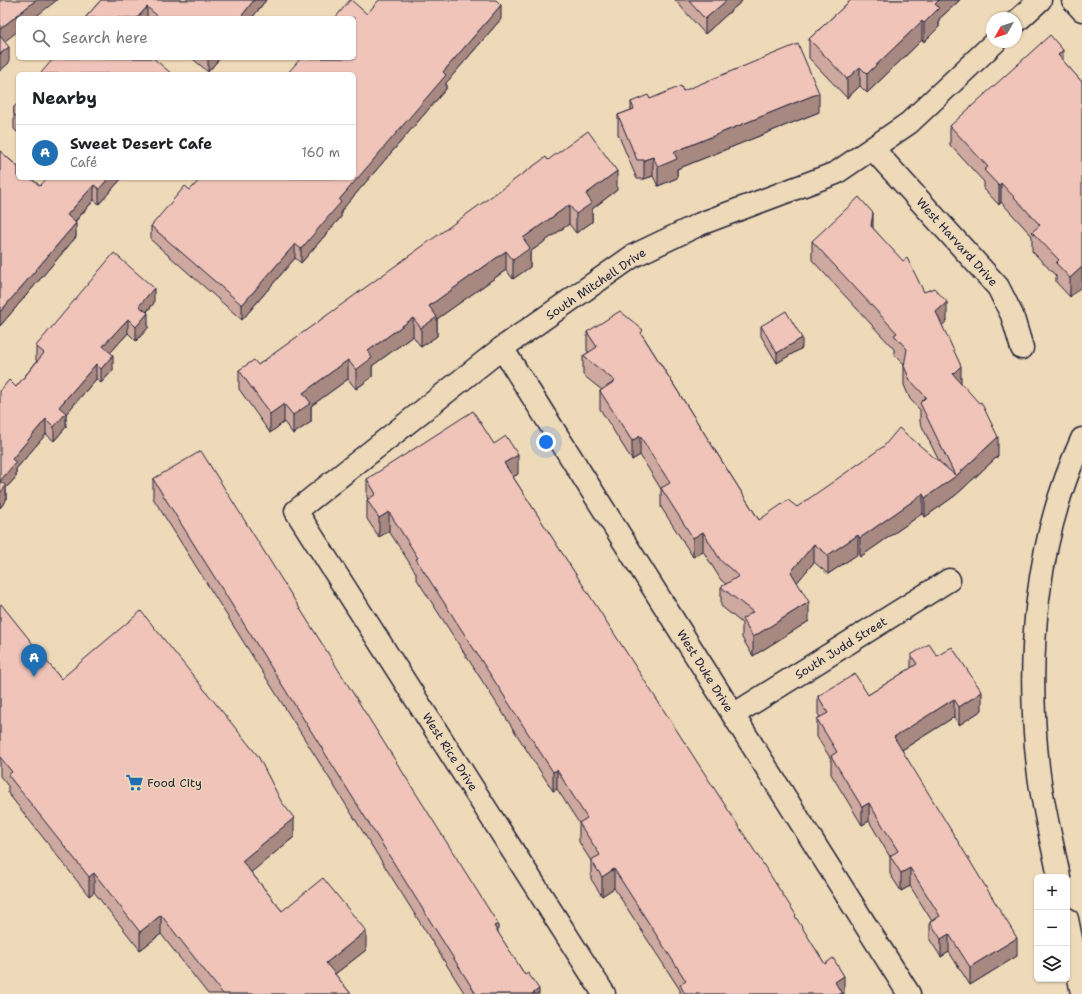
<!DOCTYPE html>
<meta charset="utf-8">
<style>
:root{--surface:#fff;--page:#f6f6f6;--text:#202124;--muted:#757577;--line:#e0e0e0;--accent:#1f6fb2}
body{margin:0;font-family:"Shantell Sans",sans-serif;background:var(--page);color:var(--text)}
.controls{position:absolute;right:12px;bottom:12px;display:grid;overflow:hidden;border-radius:6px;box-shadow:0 1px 3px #0004}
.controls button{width:36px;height:36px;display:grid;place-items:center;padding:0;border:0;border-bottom:1px solid var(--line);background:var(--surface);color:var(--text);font:20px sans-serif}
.compass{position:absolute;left:986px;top:12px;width:36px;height:36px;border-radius:50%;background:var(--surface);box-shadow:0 1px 3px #0004;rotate:231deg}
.you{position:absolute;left:546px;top:442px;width:14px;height:14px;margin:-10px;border:3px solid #fff;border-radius:50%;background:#1a73e8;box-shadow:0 0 0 6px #1a73e833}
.badge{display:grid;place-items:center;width:26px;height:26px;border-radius:50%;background:var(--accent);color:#fff;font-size:13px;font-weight:700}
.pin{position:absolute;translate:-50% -33px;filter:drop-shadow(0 1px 2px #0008)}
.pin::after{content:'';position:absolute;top:21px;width:14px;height:12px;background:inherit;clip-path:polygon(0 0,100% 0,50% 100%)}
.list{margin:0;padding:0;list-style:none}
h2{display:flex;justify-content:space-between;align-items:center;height:52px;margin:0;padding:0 16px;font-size:17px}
h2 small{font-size:13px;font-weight:400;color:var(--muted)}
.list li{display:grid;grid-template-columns:26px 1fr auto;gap:12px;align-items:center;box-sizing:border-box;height:56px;padding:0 16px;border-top:1px solid var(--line)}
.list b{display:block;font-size:15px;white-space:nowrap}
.list p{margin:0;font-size:13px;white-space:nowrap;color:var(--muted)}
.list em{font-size:13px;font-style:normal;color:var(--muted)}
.icon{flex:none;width:22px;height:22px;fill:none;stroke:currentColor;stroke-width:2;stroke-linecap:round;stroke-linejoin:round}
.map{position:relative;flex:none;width:1082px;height:994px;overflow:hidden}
.search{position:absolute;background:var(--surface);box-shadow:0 1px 3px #0004;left:16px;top:16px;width:340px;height:44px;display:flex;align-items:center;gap:10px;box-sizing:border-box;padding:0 14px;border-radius:6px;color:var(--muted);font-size:15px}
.panel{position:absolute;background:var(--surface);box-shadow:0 1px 3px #0004;left:16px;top:72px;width:340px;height:108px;border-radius:6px}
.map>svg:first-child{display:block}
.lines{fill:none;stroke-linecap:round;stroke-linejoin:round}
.minor-casing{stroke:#22223b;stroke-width:25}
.minor{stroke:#eed9b8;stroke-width:22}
.wall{fill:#cea99f;stroke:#22223b}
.shaded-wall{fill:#a88982;stroke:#22223b}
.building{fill:#f0c4b9;stroke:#22223b}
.labels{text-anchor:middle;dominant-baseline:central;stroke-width:3;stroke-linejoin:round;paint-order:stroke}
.street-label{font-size:12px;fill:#22223b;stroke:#eed9b8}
.poi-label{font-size:12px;fill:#22223b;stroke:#eed9b8;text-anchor:start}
</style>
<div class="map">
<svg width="1082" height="994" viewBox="0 0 1082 994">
<rect width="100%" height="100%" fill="#eed9b8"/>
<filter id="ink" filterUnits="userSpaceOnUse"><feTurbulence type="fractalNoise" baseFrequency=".025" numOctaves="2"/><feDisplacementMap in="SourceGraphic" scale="8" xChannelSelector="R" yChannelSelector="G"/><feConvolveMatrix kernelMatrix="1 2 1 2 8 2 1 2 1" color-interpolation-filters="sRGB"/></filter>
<g filter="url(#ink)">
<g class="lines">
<defs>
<path id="minor" d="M 1073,0 L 1082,10
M 1016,22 L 1040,0
M 873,149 L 998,287 L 1012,315 L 1022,348
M 502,348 L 909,994
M 733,715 L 949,580
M 1059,877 C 1052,841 1042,804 1038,767 C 1026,657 1035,541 1082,439
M 1067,919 L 1082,993
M 604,994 L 296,511 L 502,348 L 633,256 L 700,224 L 836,173 L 909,123 L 995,42"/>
</defs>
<use href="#minor" class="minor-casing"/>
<use href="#minor" class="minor"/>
</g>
<path class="wall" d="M 101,0 L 266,0 L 252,18 L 85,18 Z
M 675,0 L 743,0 L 705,34 Z
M 851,0 L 960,0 L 939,19 L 939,27 L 924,42 L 922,40 L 867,93 L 860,86 L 847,98 L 809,58 L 809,39 Z
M 367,14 L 501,19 L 446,83 L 446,89 L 341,211 L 341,217 L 301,263 L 295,258 L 242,320 L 151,240 L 151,226 L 190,190 Z
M 192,58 L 220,58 L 208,72 Z
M 1063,61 L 1082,82 L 1070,297 L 1056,282 L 1056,276 L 1032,251 L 1032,236 L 1001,202 L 999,205 L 984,189 L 984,182 L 950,145 L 950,126 Z
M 683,91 L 819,112 L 677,169 L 677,178 L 658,186 L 653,176 L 644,179 L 637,179 L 618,134 L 618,115 L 631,110 L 631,102 L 650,99 Z
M 18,103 L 18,133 L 14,129 L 14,107 Z
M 0,151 L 40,186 L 122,178 L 99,204 L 94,200 L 75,222 L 76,237 L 0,326 Z
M 548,160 L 617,190 L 592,209 L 592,222 L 576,233 L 569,224 L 530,252 L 530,267 L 513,279 L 506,270 L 437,319 L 437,336 L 421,347 L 413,336 L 372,366 L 372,377 L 356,389 L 348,379 L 311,406 L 311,422 L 293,434 L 284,422 L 270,433 L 239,389 L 239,370 L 258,365 Z
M 873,228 L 947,321 L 942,325 L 961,384 L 998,456 L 956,495 L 925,517 L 923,513 L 860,557 L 858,554 L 828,574 L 814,562 L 797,582 L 809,621 L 753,656 L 742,638 L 742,623 L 721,606 L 721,587 L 726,584 L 721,580 L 703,551 L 693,557 L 661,507 L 661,489 L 640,455 L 632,460 L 600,409 L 600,391 L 602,390 L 583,375 L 583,356 L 589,352 L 587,351 L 587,332 L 643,336 L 759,520 L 797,507 L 940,463 L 920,422 L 920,410 L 910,399 L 904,385 L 904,364 L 894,354 L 894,349 L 812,260 L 812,241 Z
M 154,303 L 147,312 L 148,328 L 136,341 L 128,333 L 110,353 L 113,370 L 101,383 L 96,379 L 66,414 L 66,427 L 54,441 L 46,434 L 16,469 L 16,477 L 6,488 L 6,500 L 0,508 L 16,387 L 37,361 L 36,360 L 36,346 Z
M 761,326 L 802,348 L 777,363 L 761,336 Z
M 494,444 L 518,474 L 513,477 L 844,994 L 680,994 L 680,990 L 614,888 L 602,896 L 591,879 L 591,861 L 579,842 L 579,823 L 557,789 L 553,791 L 416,578 L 416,573 L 389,531 L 379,537 L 367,519 L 367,500 L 368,499 L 367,498 L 367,479 Z
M 153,479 L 498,933 L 525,975 L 539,994 L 465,994 L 153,498 Z
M 0,605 L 61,679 L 294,837 L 251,872 L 282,911 L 366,950 L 335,974 L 351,994 L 208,994 L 161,934 L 140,950 L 94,892 L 89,896 L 8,793 L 8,786 L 0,776 Z
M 911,655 L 937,656 L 982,710 L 959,725 L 954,717 L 902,750 L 1017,956 L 970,985 L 949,952 L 941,957 L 930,940 L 930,922 L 932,921 L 910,886 L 901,891 L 890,874 L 890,857 L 869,821 L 862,825 L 831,774 L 831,759 L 817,737 L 817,719 L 820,717 L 818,714 L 818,696 L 868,695 L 911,668 Z"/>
<path class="shaded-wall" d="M 36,0 L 57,0 L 34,18 L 18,18 L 18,31 L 0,45 L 0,29 Z
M 254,0 L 266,0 L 252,18 L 240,18 Z
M 727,0 L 743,0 L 705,34 L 705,19 Z
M 939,0 L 960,0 L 939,19 L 939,27 L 924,42 L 924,23 L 935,4 Z
M 501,5 L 501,19 L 446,83 L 446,89 L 341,211 L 341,217 L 301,263 L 301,249 L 339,200 L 443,72 Z
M 147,7 L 147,18 L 137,18 Z
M 922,21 L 922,40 L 867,93 L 867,74 Z
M 9,47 L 9,63 L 0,71 L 0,54 Z
M 1063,50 L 1063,69 L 1058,55 Z
M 208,58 L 220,58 L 208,72 Z
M 860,67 L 860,86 L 847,98 L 847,79 Z
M 819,93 L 819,112 L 677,169 L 677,178 L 658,186 L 658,167 L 674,152 Z
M 653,157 L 653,176 L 644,179 L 644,160 Z
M 617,171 L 617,190 L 592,209 L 592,222 L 576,233 L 576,214 L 586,194 Z
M 109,178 L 122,178 L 99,204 L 99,189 Z
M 1001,183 L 1001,202 L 999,205 L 999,186 Z
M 94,185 L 94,200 L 67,230 L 67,215 Z
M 569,205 L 569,224 L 530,252 L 530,267 L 513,279 L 513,260 L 523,238 Z
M 873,213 L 873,231 L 871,226 Z
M 76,223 L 76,237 L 0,326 L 0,312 Z
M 295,244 L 295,258 L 242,320 L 242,305 Z
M 506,251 L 506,270 L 437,319 L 437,336 L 421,347 L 421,328 L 429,306 Z
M 1082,267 L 1082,286 L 1070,297 L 1070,278 Z
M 154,288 L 154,303 L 139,320 L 139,306 Z
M 947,302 L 947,321 L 936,331 L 936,312 Z
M 148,313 L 148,328 L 136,341 L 136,327 Z
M 413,318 L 413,336 L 372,366 L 372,377 L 356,389 L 356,370 L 368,351 Z
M 128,319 L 128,333 L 103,361 L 103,346 Z
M 802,338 L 802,348 L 777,363 L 777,353 Z
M 113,355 L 113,370 L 101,383 L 101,369 Z
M 348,360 L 348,379 L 311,406 L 311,422 L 293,434 L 293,415 L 303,393 Z
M 96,364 L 96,379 L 66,414 L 66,427 L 54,441 L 54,427 L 59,407 Z
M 961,366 L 961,385 L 953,374 Z
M 284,404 L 284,422 L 270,433 L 270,414 Z
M 46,419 L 46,434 L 16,469 L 16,477 L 6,488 L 6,500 L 0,508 L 0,481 L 12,459 Z
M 640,436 L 640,455 L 632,460 L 632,441 Z
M 998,437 L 998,456 L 956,495 L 925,517 L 925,498 L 956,476 Z
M 518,455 L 518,474 L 504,482 L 504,463 Z
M 923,494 L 923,513 L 860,557 L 860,538 Z
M 389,512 L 389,531 L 379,537 L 379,518 Z
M 703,532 L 703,551 L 693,557 L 693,538 Z
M 858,535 L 858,554 L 828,574 L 828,555 Z
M 814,544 L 814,562 L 791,590 L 791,572 Z
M 809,602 L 809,621 L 753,656 L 753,637 Z
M 982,692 L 982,710 L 959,725 L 959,707 Z
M 954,699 L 954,717 L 894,755 L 894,737 Z
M 557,770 L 557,789 L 553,791 L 553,772 Z
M 869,803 L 869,821 L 862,825 L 862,807 Z
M 294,818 L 294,837 L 242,880 L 242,861 Z
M 910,868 L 910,886 L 901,891 L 901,873 Z
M 614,869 L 614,888 L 602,896 L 602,877 Z
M 94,873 L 94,892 L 89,896 L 89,877 Z
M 161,915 L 161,934 L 140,950 L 140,932 Z
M 498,924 L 498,942 L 494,926 Z
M 366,931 L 366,950 L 326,981 L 326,963 Z
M 949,934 L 949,952 L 941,957 L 941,939 Z
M 1017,938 L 1017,956 L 970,985 L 970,967 Z
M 844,976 L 844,994 L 835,994 L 835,982 Z
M 539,989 L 539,994 L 532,994 Z"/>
<path class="building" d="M 0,0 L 36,0 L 0,29 Z
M 101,0 L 254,0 L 240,18 L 160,18 L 147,7 L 137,18 L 85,18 Z
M 350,0 L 351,0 L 367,14 L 379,0 L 496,0 L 501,5 L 443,72 L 446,75 L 339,200 L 341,202 L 301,249 L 295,244 L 242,305 L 151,226 L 185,186 L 190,190 L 201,178 L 354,178 L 354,74 L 287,74 L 301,58 L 354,58 L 354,18 L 335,18 Z
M 688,0 L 727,0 L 705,19 Z
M 851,0 L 939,0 L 935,4 L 939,8 L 924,23 L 922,21 L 867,74 L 860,67 L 847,79 L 809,39 Z
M 1050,35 L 1063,50 L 1058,55 L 1082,82 L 1082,267 L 1070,278 L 1056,263 L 1059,260 L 1032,232 L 1040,225 L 1001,183 L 999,186 L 984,170 L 988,167 L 950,126 Z
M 0,36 L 9,47 L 0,54 Z
M 798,44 L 819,93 L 674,152 L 677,159 L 658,167 L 653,157 L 644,160 L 637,160 L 618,115 L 634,109 L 631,102 L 648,95 L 650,99 L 681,86 L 683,91 Z
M 54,58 L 153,58 L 172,74 L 40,74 Z
M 18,103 L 18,118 L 14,114 L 14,107 Z
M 588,131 L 617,171 L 586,194 L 592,203 L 576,214 L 569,205 L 523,238 L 530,248 L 513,260 L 506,251 L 429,306 L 437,317 L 421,328 L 413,318 L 368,351 L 372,358 L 356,370 L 348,360 L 303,393 L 311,403 L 293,415 L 284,404 L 270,414 L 239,370 L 254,360 L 258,365 L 546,157 L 548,160 Z
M 0,151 L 18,167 L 18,178 L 30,178 L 40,186 L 47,178 L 109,178 L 99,189 L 94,185 L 67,215 L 76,223 L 0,312 Z
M 859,197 L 873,213 L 871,226 L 903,261 L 907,258 L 924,292 L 934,288 L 947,302 L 936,312 L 961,366 L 953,374 L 979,403 L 981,402 L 998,437 L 956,476 L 925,498 L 923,494 L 860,538 L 858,535 L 828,555 L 814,544 L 791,572 L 809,602 L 753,637 L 742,619 L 753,612 L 721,587 L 739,576 L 721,561 L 703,532 L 693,538 L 661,488 L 670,483 L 640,436 L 632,441 L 600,391 L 615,381 L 583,356 L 597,347 L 587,332 L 620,311 L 643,330 L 641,333 L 759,520 L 788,500 L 797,507 L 884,446 L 899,428 L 955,475 L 920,403 L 926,397 L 910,380 L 904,366 L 907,349 L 894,335 L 897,333 L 812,241 Z
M 114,253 L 154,288 L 139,306 L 148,313 L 136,327 L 128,319 L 103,346 L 113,355 L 101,369 L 96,364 L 59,407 L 66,413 L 54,427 L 46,419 L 12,459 L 16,462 L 0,481 L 6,486 L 0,493 L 0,391 L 9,380 L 16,387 L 44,353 L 36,346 Z
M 786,311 L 802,338 L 777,353 L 761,326 Z
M 473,411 L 494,444 L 506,436 L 518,455 L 504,463 L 796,915 L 795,916 L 825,964 L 833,958 L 844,976 L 835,982 L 842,994 L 685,994 L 680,985 L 686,981 L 614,869 L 602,877 L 591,860 L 600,855 L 579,823 L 587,818 L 557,770 L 553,772 L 416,559 L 418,558 L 389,512 L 379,518 L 367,500 L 376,494 L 367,479 Z
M 201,451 L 498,924 L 494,926 L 525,975 L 528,973 L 539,989 L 532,994 L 476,994 L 153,479 Z
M 1,604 L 61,679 L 141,611 L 258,756 L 281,801 L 294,818 L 242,861 L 282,911 L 323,878 L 366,931 L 326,963 L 351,994 L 223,994 L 161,915 L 140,932 L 94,873 L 89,877 L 8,775 L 12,772 L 0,757 L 0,605 Z
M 929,644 L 937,656 L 952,647 L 982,692 L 959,707 L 954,699 L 894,737 L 1017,938 L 970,967 L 949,934 L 941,939 L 930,922 L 940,916 L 910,868 L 901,873 L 890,856 L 898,851 L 869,803 L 862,807 L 831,756 L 837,752 L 817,719 L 828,713 L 818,696 L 855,674 L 868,695 L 917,664 L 911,655 Z"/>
</g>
<defs>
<symbol id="supermarket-bare" viewBox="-9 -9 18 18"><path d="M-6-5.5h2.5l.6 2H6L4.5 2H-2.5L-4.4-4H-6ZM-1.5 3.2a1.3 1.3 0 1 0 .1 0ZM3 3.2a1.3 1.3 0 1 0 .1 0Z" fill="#1f6fb2" stroke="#eed9b8" stroke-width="2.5" paint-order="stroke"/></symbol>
</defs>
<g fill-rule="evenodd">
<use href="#supermarket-bare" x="122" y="770" width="25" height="25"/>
</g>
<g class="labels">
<g class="street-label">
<text transform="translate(957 242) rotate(48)">West Harvard Drive</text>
<text transform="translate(596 284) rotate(-34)">South Mitchell Drive</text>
<text transform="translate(841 648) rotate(-32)">South Judd Street</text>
<text transform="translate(705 671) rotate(58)">West Duke Drive</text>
<text transform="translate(450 752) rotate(57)">West Rice Drive</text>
</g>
<g class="poi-label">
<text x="147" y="783">Food City</text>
</g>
</g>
</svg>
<div class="controls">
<button>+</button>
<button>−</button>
<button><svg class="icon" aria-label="layers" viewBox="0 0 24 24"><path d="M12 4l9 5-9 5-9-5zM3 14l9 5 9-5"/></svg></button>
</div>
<svg class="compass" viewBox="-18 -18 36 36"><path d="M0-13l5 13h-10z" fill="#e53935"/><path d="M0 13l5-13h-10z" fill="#757577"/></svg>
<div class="you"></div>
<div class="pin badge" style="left:34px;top:677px">A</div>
<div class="search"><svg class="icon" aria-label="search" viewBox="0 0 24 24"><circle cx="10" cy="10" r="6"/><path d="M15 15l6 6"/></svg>Search here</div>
<section class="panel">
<h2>Nearby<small></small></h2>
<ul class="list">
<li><span class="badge">A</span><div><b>Sweet Desert Cafe</b><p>Café</p></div><em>160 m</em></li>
</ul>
</section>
</div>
